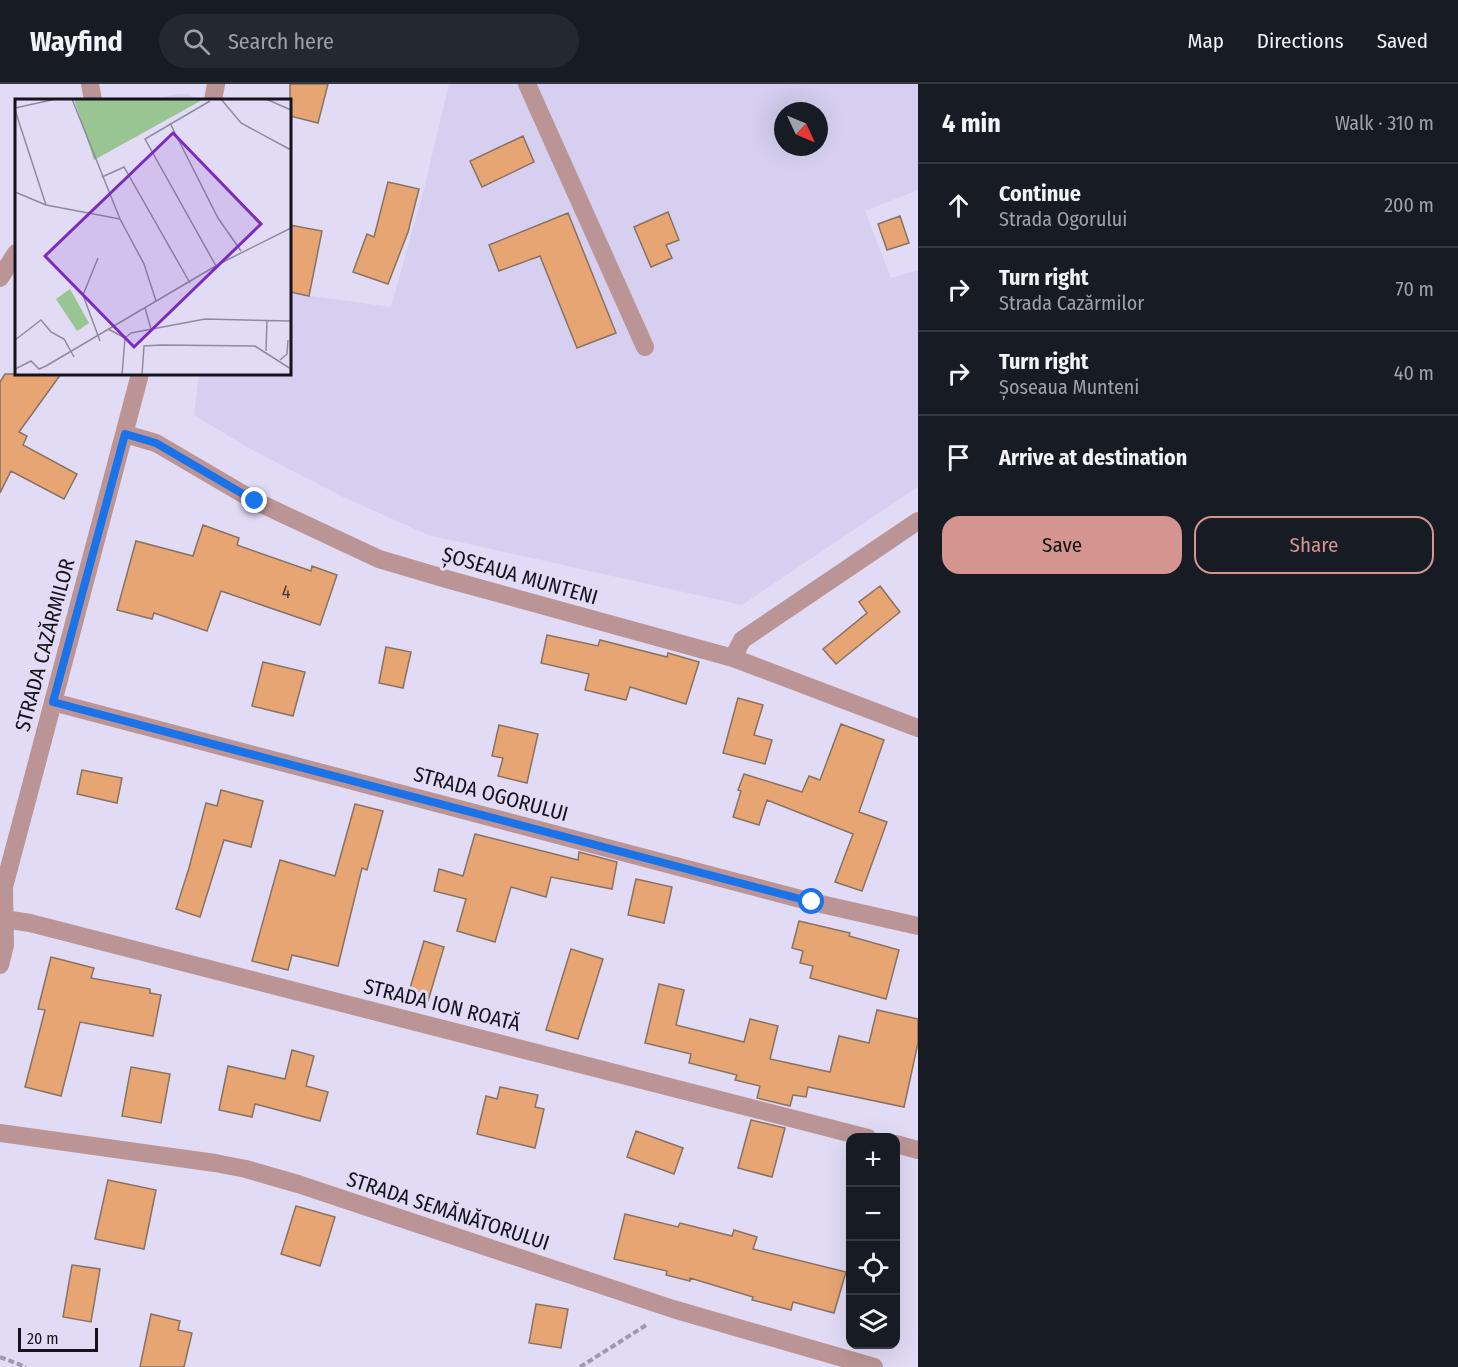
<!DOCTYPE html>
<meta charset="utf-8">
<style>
:root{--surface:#171b24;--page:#242831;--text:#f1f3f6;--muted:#9ea1a6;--line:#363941;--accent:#d49590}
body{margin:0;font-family:"Fira Sans Condensed",sans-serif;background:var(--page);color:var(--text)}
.controls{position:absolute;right:18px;bottom:18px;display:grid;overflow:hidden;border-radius:12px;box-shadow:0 6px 24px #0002}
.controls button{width:54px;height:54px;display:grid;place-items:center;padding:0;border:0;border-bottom:2px solid var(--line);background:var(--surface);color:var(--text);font:30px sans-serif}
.compass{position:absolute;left:774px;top:18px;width:54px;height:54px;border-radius:50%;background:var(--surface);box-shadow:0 6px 24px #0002;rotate:134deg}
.scale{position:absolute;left:18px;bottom:15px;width:80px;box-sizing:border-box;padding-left:6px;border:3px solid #15131c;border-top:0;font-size:16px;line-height:21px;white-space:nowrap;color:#15131c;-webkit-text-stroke:4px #e1dbf5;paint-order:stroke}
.stop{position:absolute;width:18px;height:18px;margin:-14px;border:4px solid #1a73e8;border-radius:50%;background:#fff}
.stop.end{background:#1a73e8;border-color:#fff;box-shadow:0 2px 6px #0008}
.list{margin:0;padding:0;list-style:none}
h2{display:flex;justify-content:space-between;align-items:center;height:78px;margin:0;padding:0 24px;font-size:26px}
h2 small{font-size:20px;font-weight:400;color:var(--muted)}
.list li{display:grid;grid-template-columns:39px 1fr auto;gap:18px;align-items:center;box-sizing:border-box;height:84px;padding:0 24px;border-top:2px solid var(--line)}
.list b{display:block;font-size:22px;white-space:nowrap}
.list p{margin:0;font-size:20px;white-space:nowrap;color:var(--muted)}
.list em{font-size:20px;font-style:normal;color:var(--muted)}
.actions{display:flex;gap:12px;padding:18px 24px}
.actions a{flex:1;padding:14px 0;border:2px solid var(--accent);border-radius:18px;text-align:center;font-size:21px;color:var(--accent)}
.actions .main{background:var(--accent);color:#111}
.icon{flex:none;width:33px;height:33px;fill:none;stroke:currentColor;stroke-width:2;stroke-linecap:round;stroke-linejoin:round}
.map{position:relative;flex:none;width:918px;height:1283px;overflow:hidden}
header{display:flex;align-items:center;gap:36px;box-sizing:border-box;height:84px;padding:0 30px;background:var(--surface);border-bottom:2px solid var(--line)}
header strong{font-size:28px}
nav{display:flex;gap:33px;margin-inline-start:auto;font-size:21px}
.search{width:420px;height:54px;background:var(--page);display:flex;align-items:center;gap:15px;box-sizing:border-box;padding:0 21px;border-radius:33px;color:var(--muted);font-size:22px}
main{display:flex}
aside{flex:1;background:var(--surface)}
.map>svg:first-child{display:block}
.built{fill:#d6cff0;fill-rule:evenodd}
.building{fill:#e7a574;stroke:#887262;stroke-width:1.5}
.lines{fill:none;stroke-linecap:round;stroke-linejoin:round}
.path{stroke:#9e99ad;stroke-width:4;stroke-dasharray:6 3;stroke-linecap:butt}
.minor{stroke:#bb9596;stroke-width:18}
.route{stroke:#1a73e8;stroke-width:8}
.labels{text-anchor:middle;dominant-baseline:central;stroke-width:6;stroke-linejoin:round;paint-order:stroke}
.number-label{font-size:18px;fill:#4a3832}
.street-label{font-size:21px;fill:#15131c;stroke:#e1dbf5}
.inset-road{fill:none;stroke:#8f8b9e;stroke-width:1.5}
.view{fill:#7b2cbf;fill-opacity:0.15;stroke:#7b2cbf;stroke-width:3}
.inset-edge{fill:none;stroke:#15131c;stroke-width:3}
</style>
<header>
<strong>Wayfind</strong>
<div class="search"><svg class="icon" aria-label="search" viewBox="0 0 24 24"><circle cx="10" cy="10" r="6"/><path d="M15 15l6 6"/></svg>Search here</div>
<nav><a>Map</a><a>Directions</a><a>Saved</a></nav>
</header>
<main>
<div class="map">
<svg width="918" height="1283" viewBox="0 0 918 1283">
<rect width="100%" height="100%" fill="#e1dbf5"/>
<path class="built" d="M 449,0 L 918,0 L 918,106 L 865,127 L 891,194 L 918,186 L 918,403 L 742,521 L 428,451 L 341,412 L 247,363 L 194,331 L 199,290 L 290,290 L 290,209 L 391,223 L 424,105 ZM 783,27 L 819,27 L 819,63 L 783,63 Z
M 176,10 L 189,10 L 195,16 L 154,16 Z"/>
<path class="building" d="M 290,0 L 328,0 L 318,39 L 290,32 Z
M 523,52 L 534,78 L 482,103 L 470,77 Z
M 388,98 L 419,105 L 408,148 L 388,200 L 353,188 L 367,150 L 374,153 Z
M 668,128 L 679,156 L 666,161 L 672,174 L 651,183 L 634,143 Z
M 568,129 L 616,249 L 577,264 L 540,172 L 499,187 L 489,161 Z
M 900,132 L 909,159 L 887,166 L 878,140 Z
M 290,141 L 322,147 L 309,212 L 290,208 Z
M 5,290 L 61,290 L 19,348 L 27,352 L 23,361 L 77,390 L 64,415 L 11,387 L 0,409 L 0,298 Z
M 203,441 L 239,454 L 237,461 L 311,487 L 312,482 L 337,491 L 320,541 L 221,507 L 207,547 L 154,529 L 152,535 L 117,526 L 136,457 L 193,472 Z
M 880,502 L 900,528 L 836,580 L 823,565 L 867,529 L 859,518 Z
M 547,551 L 598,562 L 600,556 L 667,573 L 668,569 L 699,578 L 686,620 L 630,603 L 626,616 L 585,606 L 589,590 L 541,579 Z
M 386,563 L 411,568 L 403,604 L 379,599 Z
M 263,578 L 305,588 L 293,632 L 252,622 Z
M 738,614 L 763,621 L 754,651 L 772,656 L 765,680 L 723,669 Z
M 841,640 L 884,656 L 859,728 L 887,738 L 862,807 L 835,798 L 853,750 L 767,716 L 759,741 L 733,733 L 741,707 L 738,706 L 744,690 L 802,708 L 809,692 L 820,696 Z
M 499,641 L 538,650 L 527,699 L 498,692 L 503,674 L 492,672 Z
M 82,686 L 122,694 L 117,719 L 77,710 Z
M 221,706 L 263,717 L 251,763 L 224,756 L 200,833 L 176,825 L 189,784 L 206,719 L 217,722 Z
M 355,720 L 383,727 L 367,786 L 362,784 L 338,882 L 292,871 L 288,886 L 252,877 L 280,776 L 335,792 Z
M 475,750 L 578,776 L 579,768 L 617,778 L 612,805 L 551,793 L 546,813 L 511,803 L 495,858 L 457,847 L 466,815 L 434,807 L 439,785 L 463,792 Z
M 636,795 L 672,803 L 664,839 L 628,831 Z
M 799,837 L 850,849 L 849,852 L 899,866 L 886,915 L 810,894 L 813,882 L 800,879 L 803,867 L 792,864 Z
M 424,857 L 444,863 L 428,917 L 408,911 Z
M 571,865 L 603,875 L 578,955 L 546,946 Z
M 51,873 L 94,884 L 91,894 L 150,905 L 150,909 L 161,911 L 153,952 L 80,938 L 61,1012 L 25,1003 L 45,926 L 38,925 Z
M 659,900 L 684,906 L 676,941 L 744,958 L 750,935 L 778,942 L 770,975 L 830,988 L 839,952 L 869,959 L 877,926 L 918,935 L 918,959 L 904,1023 L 808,1003 L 806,1013 L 793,1011 L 790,1022 L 757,1014 L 760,1002 L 735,996 L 737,991 L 689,979 L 691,970 L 645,959 Z
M 292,966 L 314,972 L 306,1002 L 328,1008 L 320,1037 L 255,1020 L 252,1033 L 219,1026 L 228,982 L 285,995 Z
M 131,983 L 170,990 L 161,1039 L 122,1032 Z
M 500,1003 L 538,1011 L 535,1023 L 544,1025 L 535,1064 L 477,1050 L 486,1012 L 497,1015 Z
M 751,1036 L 785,1044 L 772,1093 L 738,1084 Z
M 636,1047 L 683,1064 L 674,1090 L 627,1073 Z
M 108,1096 L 156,1106 L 144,1165 L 95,1155 Z
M 296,1122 L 335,1133 L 320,1182 L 281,1170 Z
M 625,1130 L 678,1143 L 680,1139 L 732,1152 L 734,1146 L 757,1153 L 753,1165 L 846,1188 L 834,1229 L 793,1218 L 791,1226 L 752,1216 L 753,1213 L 690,1194 L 690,1197 L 666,1191 L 667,1187 L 614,1175 Z
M 72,1181 L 100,1185 L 91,1238 L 63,1233 Z
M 536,1220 L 568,1225 L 561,1264 L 529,1259 Z
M 151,1230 L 180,1237 L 178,1246 L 192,1249 L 184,1283 L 140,1283 Z"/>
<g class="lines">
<path class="path" d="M 0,1273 L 26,1283
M 580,1283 L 648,1240"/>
<path class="minor" d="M 90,0 L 93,16
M 527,0 L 645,263
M 213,16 L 216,0
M 0,194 L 16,169
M 125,350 L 156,359 L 255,417 L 379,475 L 450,496 L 733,574 L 918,644
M 733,574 L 742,556 L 918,437
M 53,618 L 812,818 L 918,842
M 4,835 L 30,839 L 868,1054
M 0,881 L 5,861 L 4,803 L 140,290
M 0,1049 L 215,1079 L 246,1085 L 298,1100 L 673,1225 L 874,1283
M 896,1060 L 918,1066"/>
</g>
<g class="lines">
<path class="route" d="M 255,417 L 156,359 L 125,350 L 53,618 L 812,818"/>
</g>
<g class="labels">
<g class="number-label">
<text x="286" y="508">4</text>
</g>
<g class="street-label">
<text transform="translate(520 492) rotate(16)">ȘOSEAUA MUNTENI</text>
<text transform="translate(45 561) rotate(-75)">STRADA CAZĂRMILOR</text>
<text transform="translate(491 710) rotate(15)">STRADA OGORULUI</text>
<text transform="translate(442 921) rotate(14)">STRADA ION ROATĂ</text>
<text transform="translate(448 1127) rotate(18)">STRADA SEMĂNĂTORULUI</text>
</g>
</g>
<g transform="translate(15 15)">
<rect width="276" height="276" fill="#e1dbf5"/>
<path d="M 59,0 L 189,0 L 79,61 ZM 55,190 L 74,224 L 62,232 L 41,200 Z" fill="#98c591"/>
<path class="inset-road" d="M 57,0 L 105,120 L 129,165 L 141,202M 206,0 L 226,24 L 276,51M 251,0 L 276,11M 195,2 L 130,40 L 201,167M 0,9 L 41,0M 0,11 L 31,106M 155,24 L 203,119 L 226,152M 87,78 L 109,68 L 175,184M 0,93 L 31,106 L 105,120M 83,159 L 68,196 L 85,242M 130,209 L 136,230M 93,230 L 110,239M 110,239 L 116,234 L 190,220 L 276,222M 0,241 L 26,221 L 36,233 L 49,240 L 59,258M 251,252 L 252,221M 265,261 L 272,255 L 273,241M 0,270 L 16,262 L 24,270 L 31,267 L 204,165 L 276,129M 107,276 L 110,239M 127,276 L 129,247 L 146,246 L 240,247 L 276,270"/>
<path class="view" d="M 158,34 L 246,125 L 119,248 L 30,157 Z"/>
<rect width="276" height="276" class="inset-edge"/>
</g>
</svg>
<div class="controls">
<button>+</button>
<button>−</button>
<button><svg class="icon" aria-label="locate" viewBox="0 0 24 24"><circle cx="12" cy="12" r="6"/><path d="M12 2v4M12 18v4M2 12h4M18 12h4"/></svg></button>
<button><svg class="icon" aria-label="layers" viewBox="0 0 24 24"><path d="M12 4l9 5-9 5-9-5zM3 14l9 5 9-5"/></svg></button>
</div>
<svg class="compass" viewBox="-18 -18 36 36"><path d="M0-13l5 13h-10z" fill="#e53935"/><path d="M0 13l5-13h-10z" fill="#9ea1a6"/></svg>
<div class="scale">20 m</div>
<div class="stop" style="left:812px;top:818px"></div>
<div class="stop end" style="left:255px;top:417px"></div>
</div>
<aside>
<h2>4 min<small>Walk · 310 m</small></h2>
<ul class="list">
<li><svg class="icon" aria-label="ahead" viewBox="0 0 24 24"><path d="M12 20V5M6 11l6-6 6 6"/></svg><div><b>Continue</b><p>Strada Ogorului</p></div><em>200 m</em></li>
<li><svg class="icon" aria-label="right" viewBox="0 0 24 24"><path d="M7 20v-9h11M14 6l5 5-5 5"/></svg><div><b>Turn right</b><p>Strada Cazărmilor</p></div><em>70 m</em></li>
<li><svg class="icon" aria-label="right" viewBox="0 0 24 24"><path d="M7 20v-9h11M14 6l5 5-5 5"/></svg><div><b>Turn right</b><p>Șoseaua Munteni</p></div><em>40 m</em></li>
<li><svg class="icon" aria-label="arrive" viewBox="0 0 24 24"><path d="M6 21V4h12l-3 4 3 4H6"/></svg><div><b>Arrive at destination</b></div></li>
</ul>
<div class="actions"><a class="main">Save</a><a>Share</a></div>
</aside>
</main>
